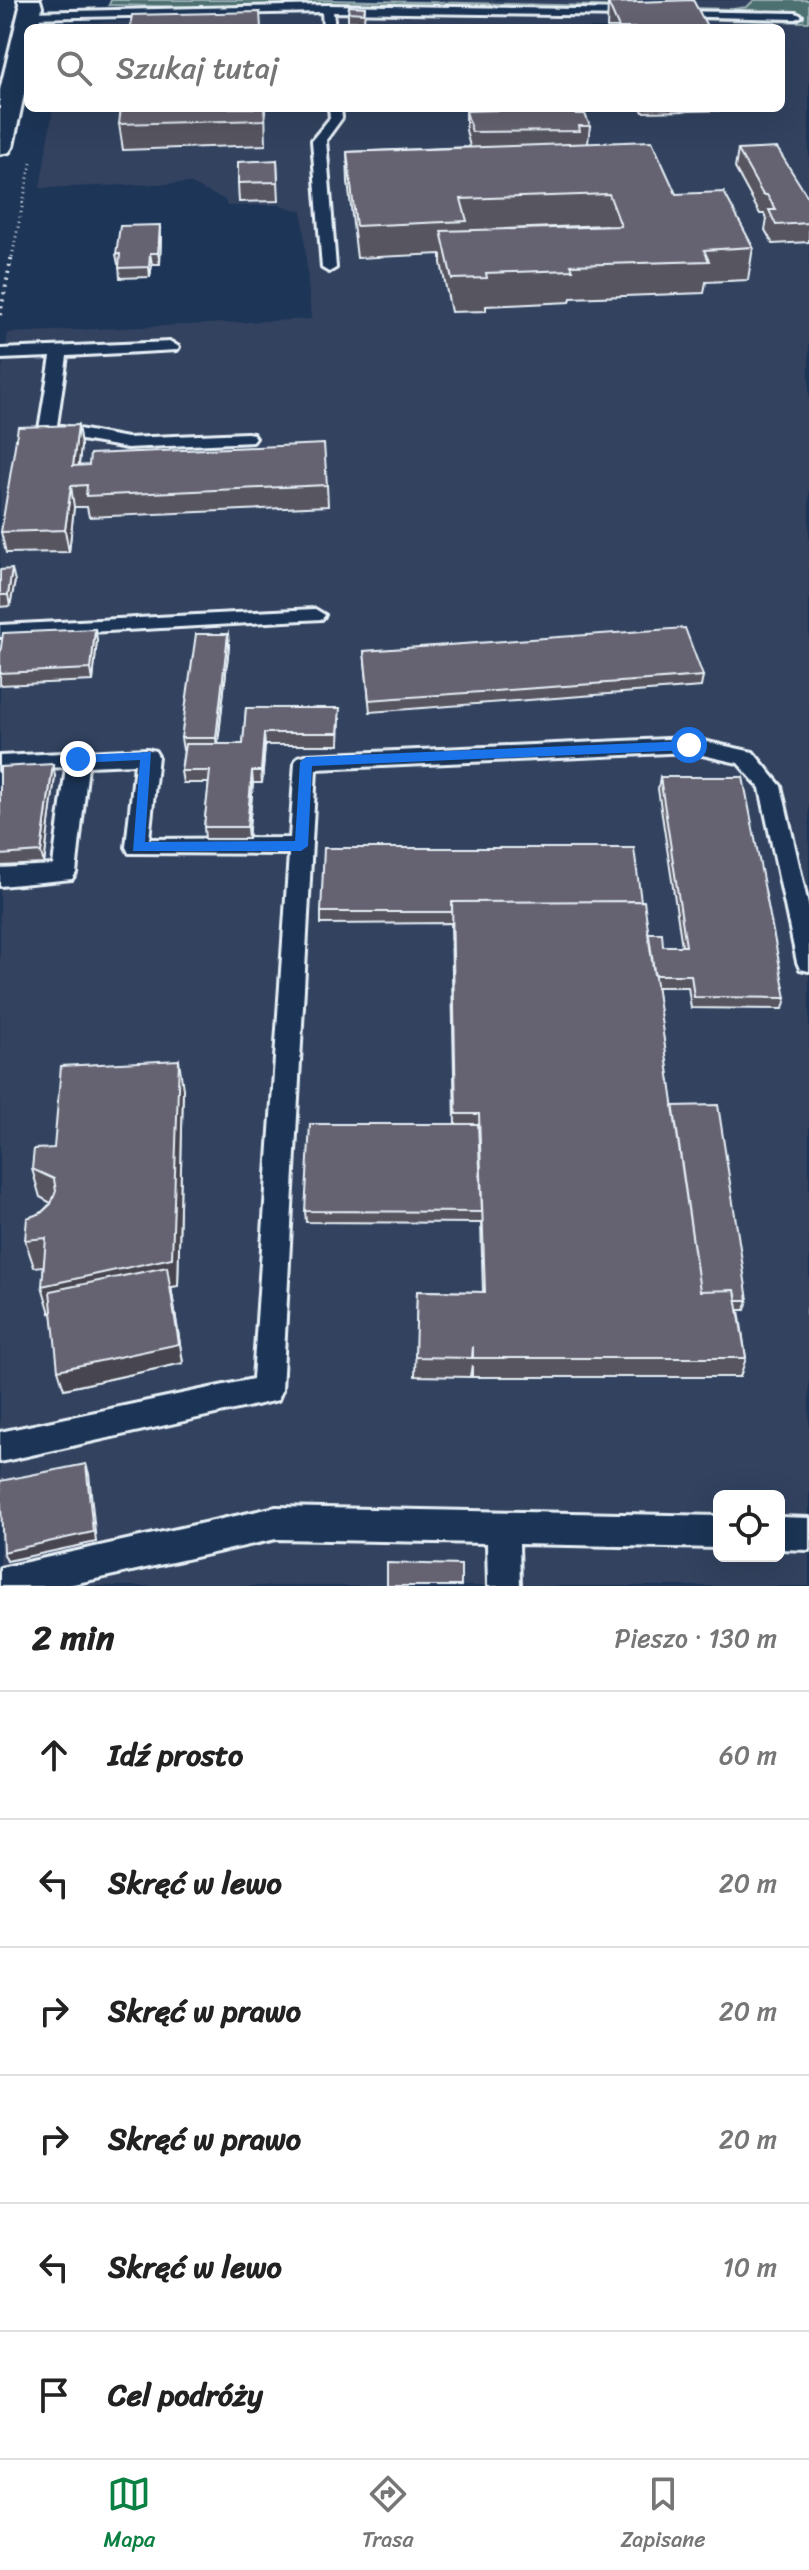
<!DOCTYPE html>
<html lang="pl">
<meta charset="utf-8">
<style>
:root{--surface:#fff;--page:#f6f6f6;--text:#222;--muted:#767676;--line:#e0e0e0;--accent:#0b8043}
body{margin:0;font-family:Sriracha,sans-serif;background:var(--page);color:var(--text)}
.controls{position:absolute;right:24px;bottom:24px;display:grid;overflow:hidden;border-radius:12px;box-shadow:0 8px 32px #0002}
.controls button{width:72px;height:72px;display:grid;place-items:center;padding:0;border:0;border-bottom:2px solid var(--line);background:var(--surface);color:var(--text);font:40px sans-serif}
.stop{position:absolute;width:24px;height:24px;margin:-18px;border:6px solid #1a73e8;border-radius:50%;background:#fff}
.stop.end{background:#1a73e8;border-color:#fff;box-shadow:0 2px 8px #0008}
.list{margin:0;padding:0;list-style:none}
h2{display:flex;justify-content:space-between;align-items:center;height:104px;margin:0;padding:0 32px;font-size:34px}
h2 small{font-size:26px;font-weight:400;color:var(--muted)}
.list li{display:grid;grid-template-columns:52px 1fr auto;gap:24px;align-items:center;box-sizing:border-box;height:128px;padding:0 32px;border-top:2px solid var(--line)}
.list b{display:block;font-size:30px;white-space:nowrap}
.list em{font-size:26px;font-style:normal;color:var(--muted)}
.icon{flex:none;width:44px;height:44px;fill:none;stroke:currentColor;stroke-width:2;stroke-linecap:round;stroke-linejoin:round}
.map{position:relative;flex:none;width:809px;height:1586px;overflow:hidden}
.search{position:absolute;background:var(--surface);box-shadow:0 8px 32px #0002;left:24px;right:24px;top:24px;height:88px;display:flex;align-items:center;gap:20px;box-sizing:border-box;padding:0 28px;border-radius:12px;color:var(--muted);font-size:30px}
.sheet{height:872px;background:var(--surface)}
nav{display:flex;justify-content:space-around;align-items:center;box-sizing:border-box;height:112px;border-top:2px solid var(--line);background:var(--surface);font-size:22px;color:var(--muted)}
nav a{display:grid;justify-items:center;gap:4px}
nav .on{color:var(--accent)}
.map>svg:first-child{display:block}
.built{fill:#33425f;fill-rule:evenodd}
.green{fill:#4e7070;stroke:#9bb0b4;stroke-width:2}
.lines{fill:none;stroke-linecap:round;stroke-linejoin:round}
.lane-casing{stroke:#e8f1f8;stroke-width:6}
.secondary-casing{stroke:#e8f1f8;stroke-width:6}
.path-far1{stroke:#e8f1f8;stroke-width:3;stroke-dasharray:1 4;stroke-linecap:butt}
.path{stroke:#e8f1f8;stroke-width:4;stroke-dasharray:2 5;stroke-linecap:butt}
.lane{fill:#1d3557;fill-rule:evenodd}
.secondary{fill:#1d3557;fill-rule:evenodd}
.wall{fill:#575461;stroke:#e8f1f8;stroke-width:2;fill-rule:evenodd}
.shaded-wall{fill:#47454f;stroke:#e8f1f8;stroke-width:2}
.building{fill:#656271;stroke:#e8f1f8;stroke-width:2}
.route{fill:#1a73e8}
</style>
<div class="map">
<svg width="809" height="1586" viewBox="0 0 809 1586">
<rect width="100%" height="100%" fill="#1d3557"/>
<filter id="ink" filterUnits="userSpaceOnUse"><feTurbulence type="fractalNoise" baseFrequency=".0125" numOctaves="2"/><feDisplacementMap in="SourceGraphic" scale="16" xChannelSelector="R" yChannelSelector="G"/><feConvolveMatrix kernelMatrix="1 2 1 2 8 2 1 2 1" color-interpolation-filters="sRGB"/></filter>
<g filter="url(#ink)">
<path class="built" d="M 111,0 L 778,0 L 770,21 L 809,22 L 809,1586 L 0,1586 L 0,381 L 8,333 L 311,319 L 302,211 L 278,205 L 227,206 L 225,200 L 189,183 L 40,188 L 53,108 L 781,108 L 781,28 L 66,28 L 67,23 L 354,14 L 109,5 ZM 719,1496 L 779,1496 L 779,1556 L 719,1556 Z"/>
<path class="green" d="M 111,0 L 329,0 L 733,9 L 747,7 L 754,0 L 809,0 L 809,22 L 109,5 Z"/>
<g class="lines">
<defs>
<path id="lane" d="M 327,5 L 636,10 L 642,13 L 636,16 L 333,12 L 335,28 L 323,28 L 322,12 L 29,18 L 23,15 L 29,12 Z
M 670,11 L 796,13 L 802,16 L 796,19 L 666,16 L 664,14 Z
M 329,108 L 341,108 L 342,118 L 326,140 L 336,268 L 329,272 L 322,268 L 312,140 L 330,118 Z
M 171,342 L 179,347 L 177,350 L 67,356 L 57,425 L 127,438 L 247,433 L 253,434 L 256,438 L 253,442 L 127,448 L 42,433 L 39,429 L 51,357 L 0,359 L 0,349 Z
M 315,609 L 325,615 L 322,619 L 0,637 L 0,625 Z
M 689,738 L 753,752 L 781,786 L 809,909 L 809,971 L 800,969 L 797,962 L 760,788 L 738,763 L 689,752 L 316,769 L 282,1390 L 278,1400 L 0,1462 L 0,1432 L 253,1379 L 289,854 L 129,853 L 126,847 L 135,764 L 88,766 L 76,873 L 72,879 L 0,886 L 0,868 L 53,865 L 66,767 L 0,770 L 0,756 L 147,749 L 155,751 L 158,756 L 149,839 L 290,838 L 295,762 L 298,757 L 306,755 Z
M 276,1507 L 719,1516 L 719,1548 L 519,1544 L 520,1586 L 488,1586 L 487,1543 L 276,1539 L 64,1586 L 0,1586 L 0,1568 Z
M 779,1517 L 809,1518 L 809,1550 L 779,1549 Z"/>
<path id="secondary" d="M 18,0 L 40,0 L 42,7 L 38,28 L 28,28 L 28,76 L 13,146 L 9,152 L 0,154 L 0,90 L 20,7 Z"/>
</defs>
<use href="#lane" class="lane-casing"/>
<use href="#secondary" class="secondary-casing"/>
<path class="path-far1" d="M 12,257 L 31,163"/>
<path class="path" d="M 0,315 L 12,255"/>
<use href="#lane" class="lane"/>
<use href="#secondary" class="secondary"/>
</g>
<path class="wall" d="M 608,3 L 708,28 L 607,28 Z
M 365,7 L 364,22 L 348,21 L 348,12 Z
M 265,108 L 266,145 L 123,150 L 119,124 Z
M 641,108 L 735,108 L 735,110 L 643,112 Z
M 466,111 L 574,114 L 590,126 L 588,143 L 676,194 L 753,247 L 748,280 L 706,282 L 704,293 L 571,298 L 570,302 L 486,306 L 486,311 L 451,312 L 441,263 L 441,254 L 357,258 L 348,182 L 347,152 L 470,147 L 466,130 ZM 606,225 L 606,226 L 504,229 Z
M 738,150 L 809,199 L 809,242 L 773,244 L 765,230 L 767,219 L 764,214 L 760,214 L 735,168 Z
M 277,160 L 279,201 L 239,202 L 238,183 Z
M 161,235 L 160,264 L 152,264 L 150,277 L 120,278 L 119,264 L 118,264 L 116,254 Z
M 78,425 L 81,446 L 79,466 L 327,485 L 328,506 L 89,517 L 87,507 L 74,507 L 69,552 L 6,553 L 1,532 Z
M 0,570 L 15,581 L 10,606 L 0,607 Z
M 95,629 L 97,640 L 93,681 L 0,685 L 0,654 Z
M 228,634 L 229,646 L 218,744 L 243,744 L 246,708 L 340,719 L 339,745 L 265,745 L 262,783 L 253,783 L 248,839 L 205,839 L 204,827 L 209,783 L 183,783 L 181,771 L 184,750 L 183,750 L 181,738 Z
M 364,651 L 703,676 L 701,687 L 370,712 Z
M 0,767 L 55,776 L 44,864 L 0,866 Z
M 660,777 L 786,998 L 783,1009 L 691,1008 L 688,987 L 656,987 L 673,1106 L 748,1300 L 745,1310 L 739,1310 L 746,1358 L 740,1377 L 472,1377 L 472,1365 L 470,1377 L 415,1376 L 417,1291 L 483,1292 L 481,1223 L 306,1222 L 305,1211 L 455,1124 L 451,923 L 321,924 L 321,912 L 641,901 L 648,933 L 663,946 L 682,946 L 658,789 Z
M 183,1089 L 178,1286 L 171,1287 L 183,1363 L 64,1389 L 52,1312 L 50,1313 L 43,1266 L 34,1267 L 25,1240 L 41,1213 L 51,1203 L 40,1197 L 32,1169 L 54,1148 Z
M 809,1304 L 809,1325 L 806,1312 Z"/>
<path class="shaded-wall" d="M 160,225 L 161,235 L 160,264 L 158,253 Z
M 150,253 L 152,264 L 150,277 L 149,267 Z
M 78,425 L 81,446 L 76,487 L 73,466 Z
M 71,486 L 74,507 L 69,552 L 65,530 Z
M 12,569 L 15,581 L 10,606 L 8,595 Z
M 95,629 L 97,640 L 93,681 L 91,669 Z
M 228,634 L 229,646 L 217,750 L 216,738 Z
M 264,733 L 265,745 L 262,783 L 261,771 Z
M 53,764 L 55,776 L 44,864 L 41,852 Z
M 252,771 L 253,783 L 248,839 L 247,827 Z
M 179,1060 L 183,1089 L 178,1286 L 171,1287 L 183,1363 L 64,1389 L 58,1370 L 170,1288 L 50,1313 L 42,1286 Z
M 86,1464 L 89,1474 L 96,1542 L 7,1561 L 3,1552 Z"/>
<path class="building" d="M 693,0 L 708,28 L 619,28 L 608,3 Z
M 349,6 L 365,7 L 364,13 L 348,12 Z
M 260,12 L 261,28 L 130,28 L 132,15 Z
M 121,108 L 264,108 L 265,120 L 119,124 Z
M 572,108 L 574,114 L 585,114 L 590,126 L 579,126 L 580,131 L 472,132 L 466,111 Z
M 652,141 L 676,194 L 724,192 L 753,247 L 704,250 L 709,261 L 571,265 L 573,270 L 486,273 L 487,278 L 452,279 L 441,231 L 621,226 L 609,194 L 461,199 L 467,221 L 356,226 L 347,152 Z
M 777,148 L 809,199 L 809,210 L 808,210 L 809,212 L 809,223 L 776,225 L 769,210 L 776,210 L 767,195 L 763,195 L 738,150 Z
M 277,160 L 278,182 L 238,183 L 238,162 Z
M 160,225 L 158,253 L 150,253 L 149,267 L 119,268 L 120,254 L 116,254 L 120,226 Z
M 78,425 L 73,466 L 89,465 L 90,454 L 324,444 L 327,485 L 86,496 L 87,485 L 71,486 L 65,530 L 1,532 L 18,427 Z
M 12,569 L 8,595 L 0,595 L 0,570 Z
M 685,628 L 703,676 L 369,700 L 364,651 Z
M 95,629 L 91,669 L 0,673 L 0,654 L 3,633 Z
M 196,634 L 228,634 L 216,738 L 181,738 Z
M 246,708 L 340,708 L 338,733 L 264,733 L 261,771 L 252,771 L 247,827 L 204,827 L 210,771 L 181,771 L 185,744 L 243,744 Z
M 53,764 L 41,852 L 0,855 L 0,767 Z
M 660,777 L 743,777 L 786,998 L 694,997 L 691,975 L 654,975 L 648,933 L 662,933 L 663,946 L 686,946 Z
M 324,848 L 634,848 L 641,901 L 452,902 L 452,912 L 321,912 Z
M 644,901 L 700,1291 L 735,1290 L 746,1358 L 473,1358 L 473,1346 L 472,1358 L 415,1357 L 417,1291 L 485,1292 L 479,1114 L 456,1114 L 452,902 Z
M 179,1060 L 172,1258 L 42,1286 L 46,1238 L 25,1240 L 27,1218 L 41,1213 L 51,1204 L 56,1191 L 54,1179 L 32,1169 L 34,1149 L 54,1148 L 61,1066 Z
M 718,1105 L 748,1300 L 737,1300 L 735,1290 L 700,1291 L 673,1106 Z
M 310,1124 L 478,1124 L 482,1212 L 305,1211 Z
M 167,1267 L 179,1344 L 58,1370 L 50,1291 Z
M 86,1464 L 93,1532 L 3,1552 L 0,1481 Z
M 387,1563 L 461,1565 L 461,1586 L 387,1586 Z"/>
</g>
<path class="route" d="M 689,741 L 696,745 L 689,750 L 312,766 L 308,846 L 301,851 L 133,851 L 140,760 L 78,763 L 71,759 L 78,755 L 151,752 L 145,842 L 295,841 L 300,762 L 306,757 Z"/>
</svg>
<div class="controls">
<button><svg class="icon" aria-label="locate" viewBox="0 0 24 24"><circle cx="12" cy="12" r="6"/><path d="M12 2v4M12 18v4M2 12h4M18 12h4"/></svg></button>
</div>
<div class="stop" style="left:689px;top:745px"></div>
<div class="stop end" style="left:78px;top:759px"></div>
<div class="search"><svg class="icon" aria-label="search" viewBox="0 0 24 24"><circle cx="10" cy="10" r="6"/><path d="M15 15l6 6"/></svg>Szukaj tutaj</div>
</div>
<section class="sheet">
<h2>2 min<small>Pieszo · 130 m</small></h2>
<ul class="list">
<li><svg class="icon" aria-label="ahead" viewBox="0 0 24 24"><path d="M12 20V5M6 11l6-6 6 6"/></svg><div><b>Idź prosto</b></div><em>60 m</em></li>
<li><svg class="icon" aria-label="left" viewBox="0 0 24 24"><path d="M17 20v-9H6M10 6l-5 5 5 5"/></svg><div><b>Skręć w lewo</b></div><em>20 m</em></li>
<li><svg class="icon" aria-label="right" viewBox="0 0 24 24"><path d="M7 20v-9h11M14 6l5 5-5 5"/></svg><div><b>Skręć w prawo</b></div><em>20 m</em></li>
<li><svg class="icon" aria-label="right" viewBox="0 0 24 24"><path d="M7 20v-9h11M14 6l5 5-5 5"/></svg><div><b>Skręć w prawo</b></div><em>20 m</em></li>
<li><svg class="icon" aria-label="left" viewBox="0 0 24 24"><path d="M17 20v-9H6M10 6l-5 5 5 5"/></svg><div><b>Skręć w lewo</b></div><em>10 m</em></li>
<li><svg class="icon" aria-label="arrive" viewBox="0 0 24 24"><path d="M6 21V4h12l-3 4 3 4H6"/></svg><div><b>Cel podróży</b></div></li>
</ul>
</section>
<nav>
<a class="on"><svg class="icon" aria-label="map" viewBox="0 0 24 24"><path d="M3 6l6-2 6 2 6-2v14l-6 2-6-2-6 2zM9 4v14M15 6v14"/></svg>Mapa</a>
<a><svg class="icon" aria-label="directions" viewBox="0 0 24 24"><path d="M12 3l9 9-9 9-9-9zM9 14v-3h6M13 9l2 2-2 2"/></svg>Trasa</a>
<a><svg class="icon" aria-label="saved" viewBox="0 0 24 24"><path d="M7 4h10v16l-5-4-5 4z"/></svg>Zapisane</a>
</nav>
